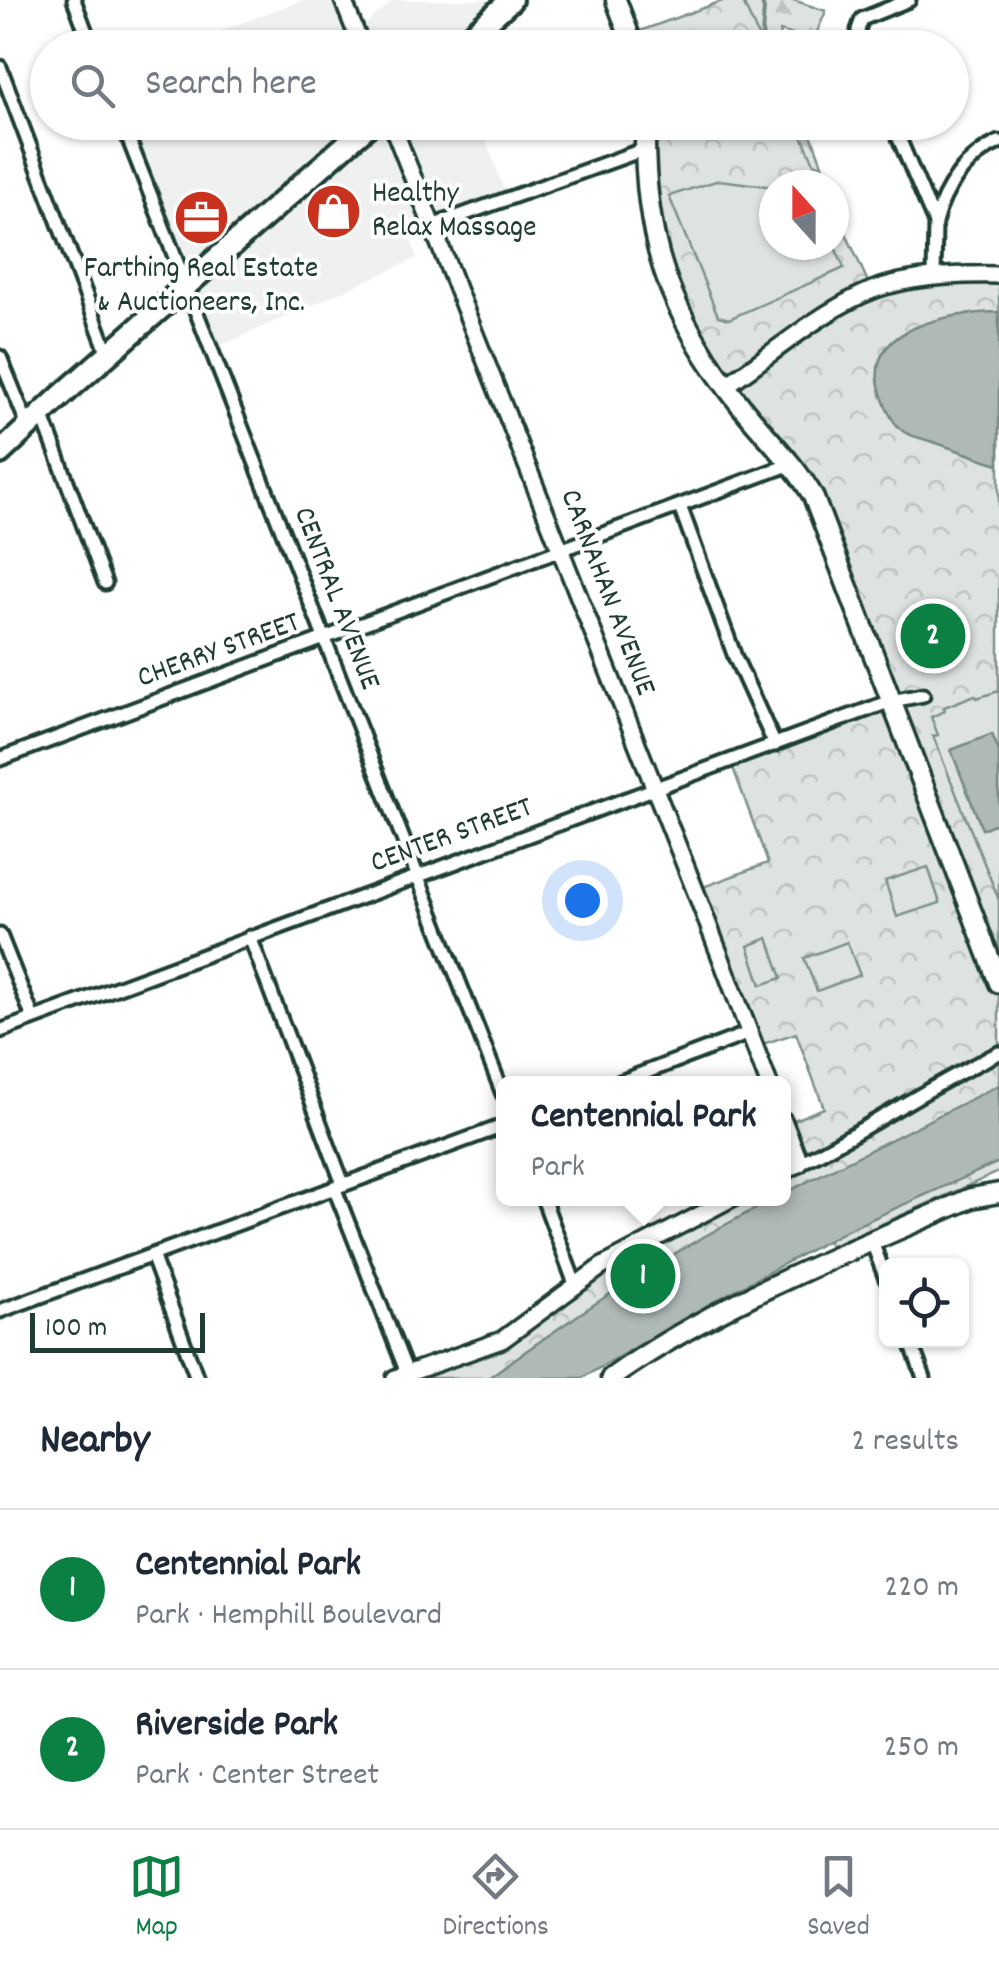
<!DOCTYPE html>
<meta charset="utf-8">
<style>
:root{--surface:#fff;--page:#f6f6f7;--text:#1f2937;--muted:#747a83;--line:#e0e1e3;--accent:#0b8043}
body{margin:0;font-family:Dekko,sans-serif;background:var(--page);color:var(--text)}
.controls{position:absolute;right:30px;bottom:30px;display:grid;overflow:hidden;border-radius:15px;box-shadow:0 2px 8px #0004}
.controls button{width:90px;height:90px;display:grid;place-items:center;padding:0;border:0;border-bottom:2px solid var(--line);background:var(--surface);color:var(--text);font:50px sans-serif}
.compass{position:absolute;left:759px;top:170px;width:90px;height:90px;border-radius:50%;background:var(--surface);box-shadow:0 2px 8px #0004;rotate:339deg}
.scale{position:absolute;left:30px;bottom:25px;width:175px;box-sizing:border-box;padding-left:10px;border:5px solid #1f3d34;border-top:0;font-size:28px;line-height:35px;white-space:nowrap;color:#1f3d34;-webkit-text-stroke:8px #fff;paint-order:stroke}
.you{position:absolute;left:582px;top:900px;width:35px;height:35px;margin:-25px;border:8px solid #fff;border-radius:50%;background:#1a73e8;box-shadow:0 0 0 15px #1a73e833}
.badge{display:grid;place-items:center;width:65px;height:65px;border-radius:50%;background:var(--accent);color:#fff;font-size:32px;font-weight:700}
.pin{position:absolute;translate:-50% -50%;border:5px solid #fff;box-shadow:0 2px 10px #0006}
.popup{position:absolute;left:496px;top:1076px;width:295px;height:130px;box-sizing:border-box;display:grid;place-content:center;border-radius:15px;background:var(--surface);filter:drop-shadow(0 2px 8px #0005);font-size:32px;white-space:nowrap;color:var(--muted)}
.popup b{font-size:38px;color:var(--text)}
.popup::after{content:'';position:absolute;left:50%;top:100%;margin-left:-20px;border:20px solid transparent;border-top-color:var(--surface)}
.list{margin:0;padding:0;list-style:none}
h2{display:flex;justify-content:space-between;align-items:center;height:130px;margin:0;padding:0 40px;font-size:42px}
h2 small{font-size:32px;font-weight:400;color:var(--muted)}
.list li{display:grid;grid-template-columns:65px 1fr auto;gap:30px;align-items:center;box-sizing:border-box;height:160px;padding:0 40px;border-top:2px solid var(--line)}
.list b{display:block;font-size:38px;white-space:nowrap}
.list p{margin:0;font-size:32px;white-space:nowrap;color:var(--muted)}
.list em{font-size:32px;font-style:normal;color:var(--muted)}
.icon{flex:none;width:55px;height:55px;fill:none;stroke:currentColor;stroke-width:2;stroke-linecap:round;stroke-linejoin:round}
.map{position:relative;flex:none;width:999px;height:1378px;overflow:hidden}
.search{position:absolute;background:var(--surface);box-shadow:0 2px 8px #0004;left:30px;right:30px;top:30px;height:110px;display:flex;align-items:center;gap:25px;box-sizing:border-box;padding:0 35px;border-radius:55px;color:var(--muted);font-size:38px}
.sheet{height:450px;background:var(--surface)}
nav{display:flex;justify-content:space-around;align-items:center;box-sizing:border-box;height:140px;border-top:2px solid var(--line);background:var(--surface);font-size:28px;color:var(--muted)}
nav a{display:grid;justify-items:center;gap:5px}
nav .on{color:var(--accent)}
.map>svg:first-child{display:block}
.built{fill:#eef1f0}
.forest{fill:url(#forest-firs);stroke:#7e908b;stroke-width:2.5}
.park{fill:url(#park-crowns);stroke:#7e908b;stroke-width:2.5}
.garden{fill:#dee3e2;stroke:#7e908b;stroke-width:2.5}
.water{fill:#afbab7;stroke:#758883;stroke-width:2.5}
.lines{fill:none;stroke-linecap:round;stroke-linejoin:round}
.stream{stroke:#758883;stroke-width:4}
.minor-casing{stroke:#1f3d34;stroke-width:19}
.tertiary-casing{stroke:#1f3d34;stroke-width:22}
.secondary-casing{stroke:#1f3d34;stroke-width:25}
.trunk-casing{stroke:#1f3d34;stroke-width:28}
.minor{stroke:#fff;stroke-width:11}
.tertiary{stroke:#fff;stroke-width:15}
.secondary{stroke:#fff;stroke-width:18}
.trunk{stroke:#fff;stroke-width:20}
.labels{text-anchor:middle;dominant-baseline:central;stroke-width:8;stroke-linejoin:round;paint-order:stroke}
.poi-label{font-size:30px;fill:#1f3d34;stroke:#fff;text-anchor:start}
.street-label{font-size:30px;fill:#1f3d34;stroke:#fff}
</style>
<div class="map">
<svg width="999" height="1378" viewBox="0 0 999 1378">
<defs>
<pattern id="forest-firs" width="22" height="20" patternUnits="userSpaceOnUse" patternTransform="scale(2.5)"><rect width="22" height="20" fill="#dee3e2"/><path d="M5 1l3.5 6h-7zM16 11l3.5 6h-7z" fill="#bec4c2"/></pattern>
<pattern id="park-crowns" width="20" height="18" patternUnits="userSpaceOnUse" patternTransform="scale(2.5)"><rect width="20" height="18" fill="#dee3e2"/><path d="M2 6a3 3 0 1 1 6 0M12 15a3 3 0 1 1 6 0" fill="none" stroke="#bec4c2"/></pattern>
</defs>
<rect width="100%" height="100%" fill="#fff"/>
<filter id="ink" filterUnits="userSpaceOnUse"><feTurbulence type="fractalNoise" baseFrequency=".01" numOctaves="2"/><feDisplacementMap in="SourceGraphic" scale="20" xChannelSelector="R" yChannelSelector="G"/><feConvolveMatrix kernelMatrix="1 2 1 2 8 2 1 2 1" color-interpolation-filters="sRGB"/></filter>
<g filter="url(#ink)">
<path class="built" d="M 302,0 L 343,0 L 356,32 L 394,0 L 511,0 L 457,47 L 217,47 L 213,34 Z
M 122,123 L 480,123 L 507,199 L 409,235 L 417,258 L 211,350 Z"/>
<path class="forest" d="M 727,0 L 793,0 L 826,11 L 813,41 L 780,31 L 777,47 L 755,47 Z
M 790,123 L 807,123 L 823,167 L 807,160 Z"/>
<path class="park" d="M 725,0 L 742,0 L 763,47 L 634,47 L 629,35 Z
M 645,123 L 796,123 L 824,185 L 774,185 L 774,245 L 834,245 L 834,207 L 872,291 L 999,275 L 999,1172 L 830,1247 L 818,1212 L 513,1378 L 395,1378 L 502,1340 L 575,1284 L 732,1199 L 783,1198 L 783,1172 L 800,1163 L 784,1124 L 824,1108 L 796,1033 L 754,1047 L 695,890 L 768,863 L 731,762 L 890,701 L 813,496 L 670,291 Z"/>
<path class="garden" d="M 719,180 L 774,187 L 774,245 L 834,245 L 844,268 L 729,319 L 718,316 L 669,196 Z
M 999,691 L 999,900 L 933,736 L 938,735 L 931,717 L 945,711 L 944,707 L 975,695 L 977,698 Z
M 928,867 L 940,903 L 897,917 L 885,881 Z
M 768,938 L 782,978 L 761,985 L 748,946 Z
M 847,942 L 860,975 L 817,991 L 804,958 Z"/>
<path class="water" d="M 999,312 L 999,464 C 977,458 955,449 933,442 C 925,439 912,437 904,432 C 893,424 885,406 881,393 C 859,326 953,313 999,312 Z
M 992,734 L 999,752 L 999,822 L 982,829 L 951,750 Z
M 999,1085 L 999,1162 L 849,1229 L 711,1303 L 582,1378 L 488,1378 C 580,1312 673,1249 775,1199 L 783,1198 L 783,1194 Z"/>
<g class="lines">
<path class="stream" d="M 761,0 L 764,9 L 762,35 L 768,43"/>
<defs>
<path id="minor" d="M 74,0 L 92,48
M 862,48 L 858,30 L 862,19 L 909,0
M 0,67 L 108,354
M 122,122 L 503,1094
M 892,122 L 935,223 L 934,278
M 935,223 C 944,188 966,157 999,142
M 432,226 L 645,149
M 0,357 L 28,426
M 42,414 L 105,583
M 680,506 L 735,657 L 775,745
M 0,759 L 791,464
M 0,935 L 33,1018
M 250,937 L 343,1184
M 0,1031 L 891,701 L 923,695
M 615,1084 L 749,1033
M 800,1163 C 868,1129 930,1085 999,1053
M 334,1187 L 407,1373
M 543,1198 L 575,1284
M 872,1242 L 886,1279
M 152,1255 L 197,1378
M 0,1311 L 503,1126
M 910,1340 L 924,1378"/>
<path id="tertiary" d="M 343,0 L 362,48
M 391,122 L 695,890 L 769,1084
M 725,386 C 770,356 812,318 861,295 C 902,276 955,274 999,275
M 783,1120 L 800,1163 L 783,1172
M 395,1378 L 502,1340 L 601,1267 L 732,1198"/>
<path id="secondary" d="M 616,0 L 634,48
M 645,122 C 643,240 668,314 741,406 C 765,436 793,462 813,496 L 999,983
M 611,1378 C 721,1300 849,1252 971,1198 L 999,1193"/>
<path id="trunk" d="M 457,48 L 511,0
M 0,453 L 61,396 L 372,122"/>
</defs>
<use href="#minor" class="minor-casing"/>
<use href="#tertiary" class="tertiary-casing"/>
<use href="#secondary" class="secondary-casing"/>
<use href="#trunk" class="trunk-casing"/>
<use href="#minor" class="minor"/>
<use href="#tertiary" class="tertiary"/>
<use href="#secondary" class="secondary"/>
<use href="#trunk" class="trunk"/>
</g>
</g>
<defs>
<symbol id="shop-disc" viewBox="-11 -11 22 22"><circle r="9.5" fill="#c8321e" stroke="#fff"/><path d="M-5-2.5h2.3a2.7 3.5 0 0 1 5.4 0H5L5.5 6h-11ZM-1.5-2.5h3a1.5 2.3 0 0 0-3 0Z" fill="#fff"/></symbol>
<symbol id="office-disc" viewBox="-11 -11 22 22"><circle r="9.5" fill="#c8321e" stroke="#fff"/><path d="M-6-3h4V-5.5h4V-3h4V5H-6ZM-1-4.5V-3h2v-1.5ZM-6 0V1H6V0Z" fill="#fff"/></symbol>
</defs>
<g fill-rule="evenodd">
<use href="#shop-disc" x="302" y="180" width="63" height="63"/>
<use href="#office-disc" x="170" y="186" width="63" height="63"/>
</g>
<g class="labels">
<g class="poi-label">
<text x="372" y="195">Healthy<tspan x="372" dy="34">Relax Massage</tspan></text>
<text x="201" y="270" text-anchor="middle">Farthing Real Estate<tspan x="201" dy="34">&amp; Auctioneers, Inc.</tspan></text>
</g>
<g class="street-label">
<text transform="translate(606 593) rotate(69)">CARNAHAN AVENUE</text>
<text transform="translate(335 599) rotate(69)">CENTRAL AVENUE</text>
<text transform="translate(219 652) rotate(-20)">CHERRY STREET</text>
<text transform="translate(452 837) rotate(-20)">CENTER STREET</text>
</g>
</g>
</svg>
<div class="controls">
<button><svg class="icon" aria-label="locate" viewBox="0 0 24 24"><circle cx="12" cy="12" r="6"/><path d="M12 2v4M12 18v4M2 12h4M18 12h4"/></svg></button>
</div>
<svg class="compass" viewBox="-18 -18 36 36"><path d="M0-13l5 13h-10z" fill="#e53935"/><path d="M0 13l5-13h-10z" fill="#747a83"/></svg>
<div class="scale">100 m</div>
<div class="you"></div>
<div class="pin badge" style="left:643px;top:1276px">1</div>
<div class="popup"><b>Centennial Park</b>Park</div>
<div class="pin badge" style="left:933px;top:636px">2</div>
<div class="search"><svg class="icon" aria-label="search" viewBox="0 0 24 24"><circle cx="10" cy="10" r="6"/><path d="M15 15l6 6"/></svg>Search here</div>
</div>
<section class="sheet">
<h2>Nearby<small>2 results</small></h2>
<ul class="list">
<li><span class="badge">1</span><div><b>Centennial Park</b><p>Park · Hemphill Boulevard</p></div><em>220 m</em></li>
<li><span class="badge">2</span><div><b>Riverside Park</b><p>Park · Center Street</p></div><em>250 m</em></li>
</ul>
</section>
<nav>
<a class="on"><svg class="icon" aria-label="map" viewBox="0 0 24 24"><path d="M3 6l6-2 6 2 6-2v14l-6 2-6-2-6 2zM9 4v14M15 6v14"/></svg>Map</a>
<a><svg class="icon" aria-label="directions" viewBox="0 0 24 24"><path d="M12 3l9 9-9 9-9-9zM9 14v-3h6M13 9l2 2-2 2"/></svg>Directions</a>
<a><svg class="icon" aria-label="saved" viewBox="0 0 24 24"><path d="M7 4h10v16l-5-4-5 4z"/></svg>Saved</a>
</nav>
